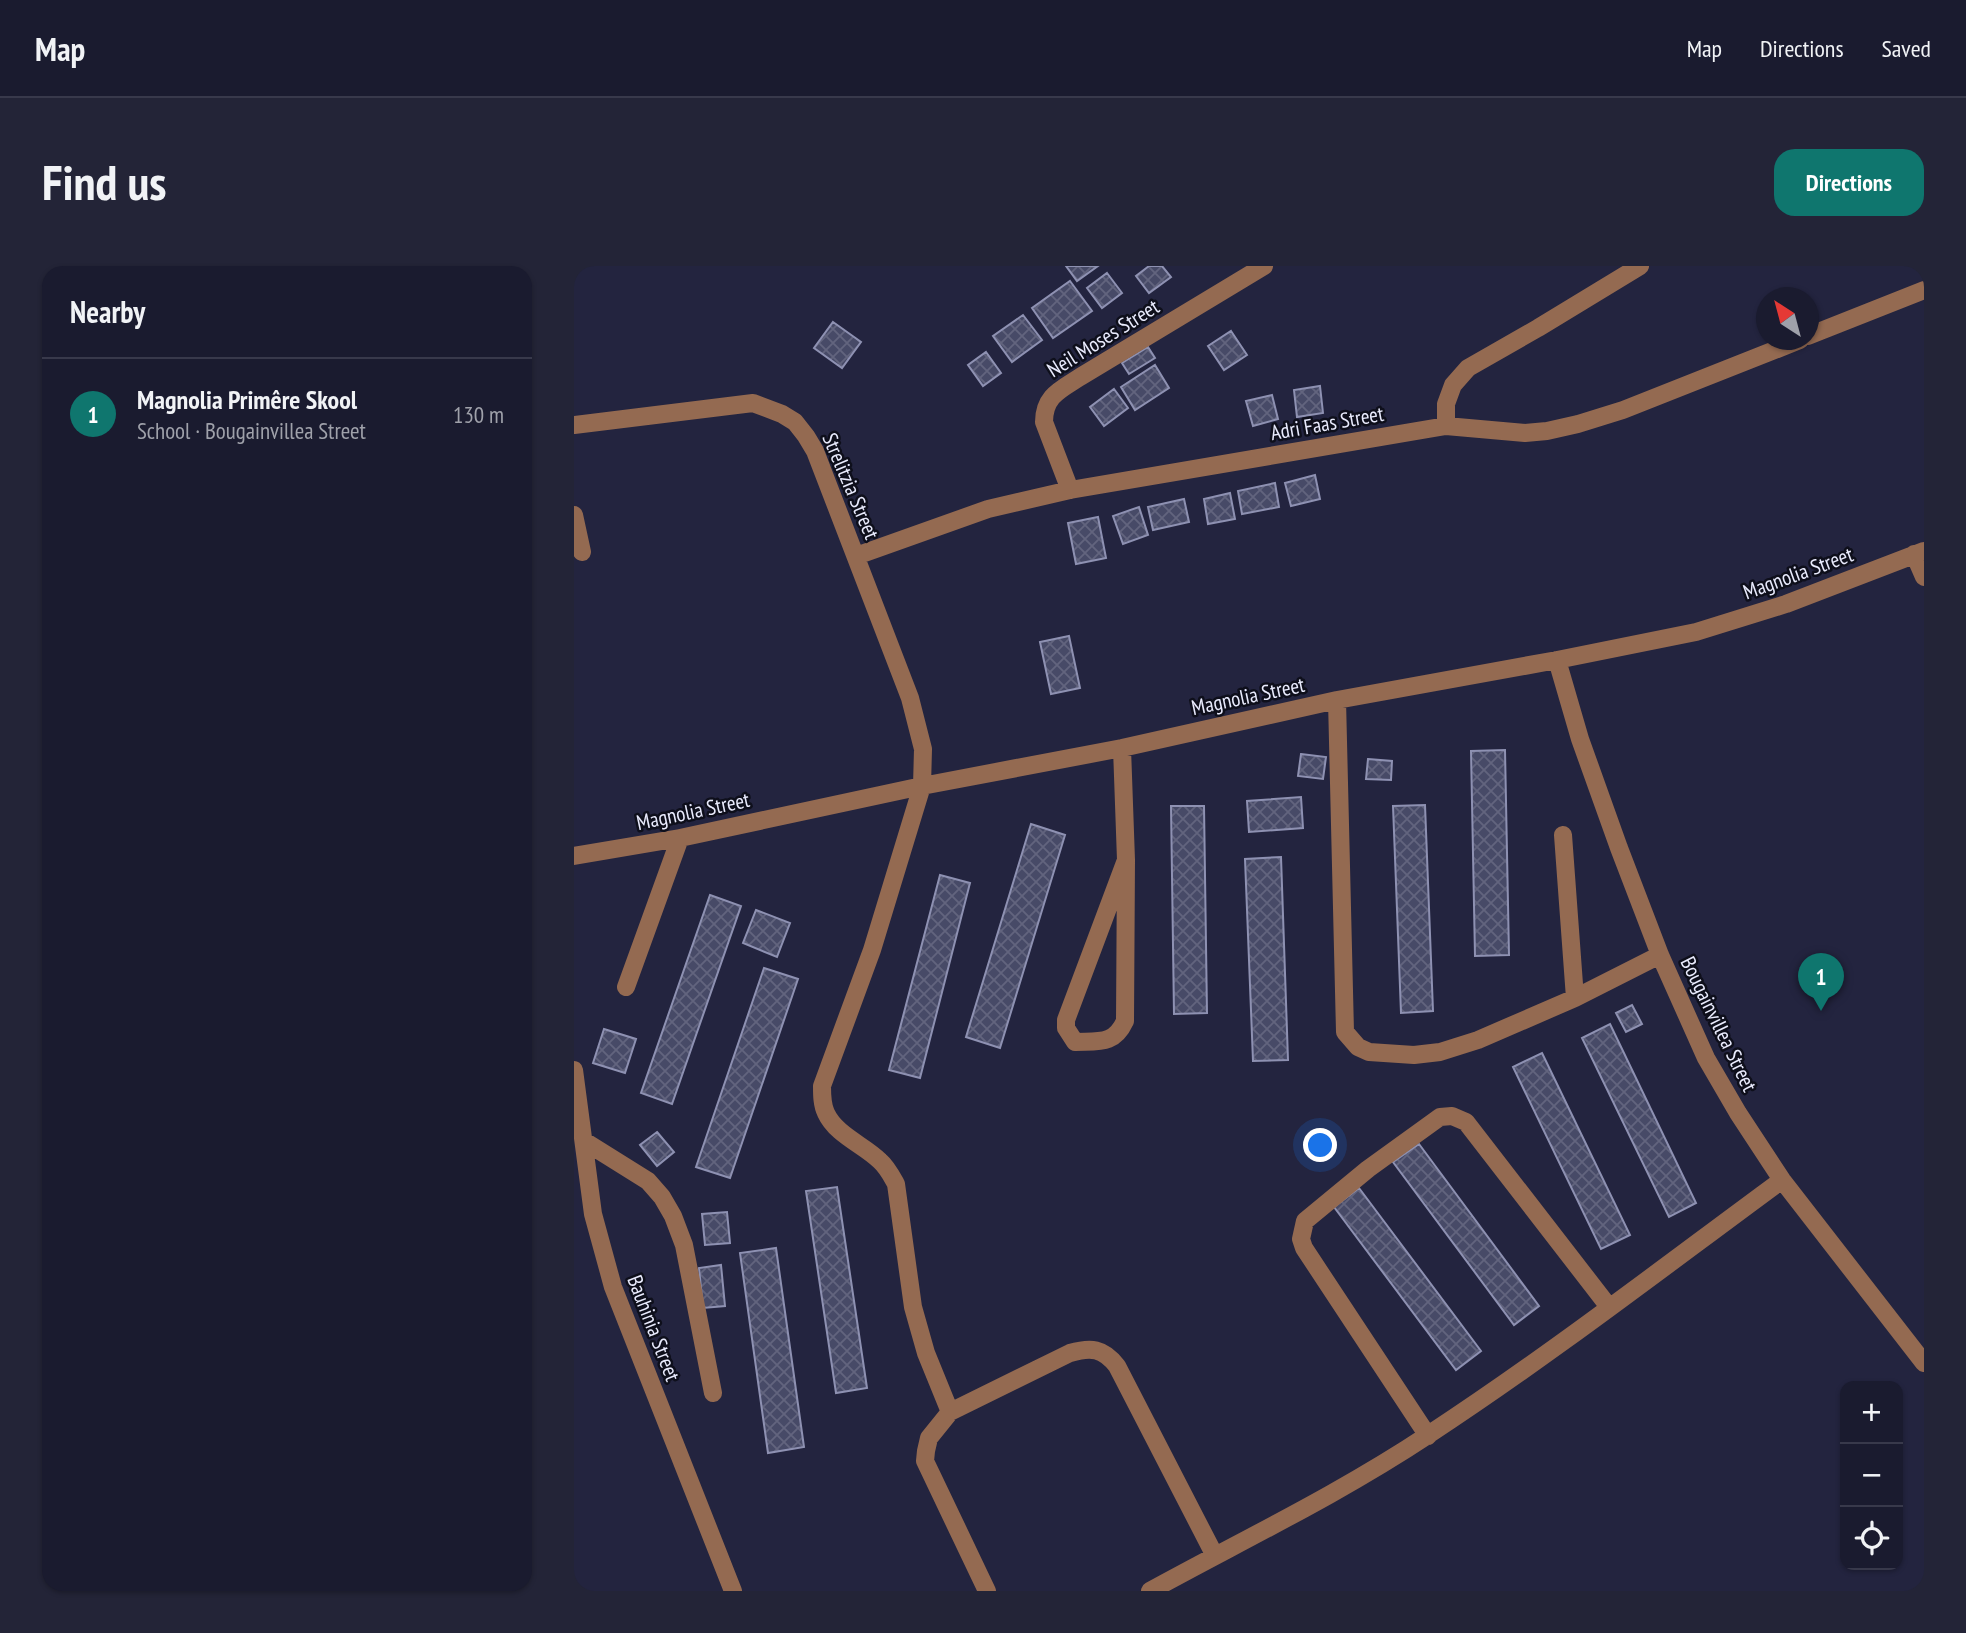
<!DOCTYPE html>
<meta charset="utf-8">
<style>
:root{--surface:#1a1b2f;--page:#232437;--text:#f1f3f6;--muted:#9fa1aa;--line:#38394b;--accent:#0f766e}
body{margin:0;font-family:"PT Sans Narrow",sans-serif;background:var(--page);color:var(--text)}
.controls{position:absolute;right:21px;bottom:21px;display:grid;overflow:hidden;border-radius:14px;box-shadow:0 2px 5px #0004}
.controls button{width:63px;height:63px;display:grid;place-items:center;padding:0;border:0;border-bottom:2px solid var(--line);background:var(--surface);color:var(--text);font:35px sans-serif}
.compass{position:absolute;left:1182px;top:21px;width:63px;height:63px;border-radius:50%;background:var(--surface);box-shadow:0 2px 5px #0004;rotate:324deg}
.you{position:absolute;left:747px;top:880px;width:24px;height:24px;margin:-18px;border:5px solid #fff;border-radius:50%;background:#1a73e8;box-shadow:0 0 0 10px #1a73e833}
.badge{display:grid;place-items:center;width:46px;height:46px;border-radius:50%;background:var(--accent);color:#fff;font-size:23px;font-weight:700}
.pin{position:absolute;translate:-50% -58px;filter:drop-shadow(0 2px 4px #0008)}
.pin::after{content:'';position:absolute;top:37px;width:24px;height:21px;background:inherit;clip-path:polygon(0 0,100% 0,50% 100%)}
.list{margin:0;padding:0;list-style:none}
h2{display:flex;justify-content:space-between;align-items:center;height:91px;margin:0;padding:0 28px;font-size:30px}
h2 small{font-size:23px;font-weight:400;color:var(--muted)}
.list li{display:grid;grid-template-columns:46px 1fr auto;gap:21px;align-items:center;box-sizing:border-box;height:112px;padding:0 28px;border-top:2px solid var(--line)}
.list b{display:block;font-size:26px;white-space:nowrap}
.list p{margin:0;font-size:23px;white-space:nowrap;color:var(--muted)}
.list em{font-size:23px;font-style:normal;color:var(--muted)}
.icon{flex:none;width:38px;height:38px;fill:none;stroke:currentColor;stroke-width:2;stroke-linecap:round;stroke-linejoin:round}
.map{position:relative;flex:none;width:1350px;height:1325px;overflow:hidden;border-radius:21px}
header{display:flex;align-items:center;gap:42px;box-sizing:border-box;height:98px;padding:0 35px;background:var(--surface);border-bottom:2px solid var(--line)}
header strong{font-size:33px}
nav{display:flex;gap:38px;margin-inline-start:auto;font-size:24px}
.intro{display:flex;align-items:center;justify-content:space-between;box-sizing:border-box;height:168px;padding:0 42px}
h1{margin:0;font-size:49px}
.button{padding:18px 32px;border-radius:21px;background:var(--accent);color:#fff;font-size:24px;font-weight:700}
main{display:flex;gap:42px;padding:0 42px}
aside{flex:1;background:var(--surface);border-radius:21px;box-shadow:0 2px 5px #0004}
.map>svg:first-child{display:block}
.building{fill:url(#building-cross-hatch);stroke:#8e91b2;stroke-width:2}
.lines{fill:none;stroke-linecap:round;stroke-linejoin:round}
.minor{stroke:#946a51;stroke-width:18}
.labels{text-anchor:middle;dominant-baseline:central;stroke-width:5;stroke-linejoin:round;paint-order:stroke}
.street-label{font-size:21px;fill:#e9ebfd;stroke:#0e0f1b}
</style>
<header>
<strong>Map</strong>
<nav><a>Map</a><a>Directions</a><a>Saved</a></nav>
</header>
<div class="intro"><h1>Find us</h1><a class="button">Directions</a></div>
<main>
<aside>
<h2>Nearby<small></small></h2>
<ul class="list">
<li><span class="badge">1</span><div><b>Magnolia Primêre Skool</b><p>School · Bougainvillea Street</p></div><em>130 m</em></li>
</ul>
</aside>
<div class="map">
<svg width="1350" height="1325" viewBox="0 0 1350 1325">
<defs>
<pattern id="building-cross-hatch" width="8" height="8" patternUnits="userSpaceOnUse" patternTransform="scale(1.75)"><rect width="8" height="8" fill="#474a67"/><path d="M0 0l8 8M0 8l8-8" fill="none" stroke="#62647e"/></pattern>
</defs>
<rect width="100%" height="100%" fill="#23243f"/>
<path class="building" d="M 492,0 L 524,0 L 503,15 Z
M 575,0 L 588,0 L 597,11 L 575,27 L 562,10 Z
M 533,7 L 548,27 L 528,42 L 513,22 Z
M 496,15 L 518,45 L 479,72 L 458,42 Z
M 449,49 L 468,74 L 438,96 L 419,70 Z
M 259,56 L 287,76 L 268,102 L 240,82 Z
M 657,65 L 673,89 L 650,104 L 634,80 Z
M 574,81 L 581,92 L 555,108 L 548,97 Z
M 412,86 L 427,107 L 409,120 L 394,99 Z
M 581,99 L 595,122 L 561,144 L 547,121 Z
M 746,120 L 749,147 L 723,151 L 720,124 Z
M 540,123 L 554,142 L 530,160 L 516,141 Z
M 698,129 L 704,153 L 679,160 L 672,135 Z
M 741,209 L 746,233 L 717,240 L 711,217 Z
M 701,217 L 705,241 L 668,248 L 664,225 Z
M 656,227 L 661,253 L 634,258 L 630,233 Z
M 610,233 L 615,256 L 579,264 L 574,241 Z
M 565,241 L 574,269 L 549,278 L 539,250 Z
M 524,251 L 532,292 L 502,298 L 494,257 Z
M 495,370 L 506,422 L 477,428 L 466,376 Z
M 931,484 L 935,689 L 901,690 L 897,485 Z
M 727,488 L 752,491 L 749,513 L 724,510 Z
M 794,493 L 818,495 L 817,514 L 792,513 Z
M 727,531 L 729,562 L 675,566 L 673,535 Z
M 851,539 L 859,745 L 827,747 L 819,540 Z
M 597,540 L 630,540 L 633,747 L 600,748 Z
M 457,558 L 491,569 L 426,782 L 392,771 Z
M 707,591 L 714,794 L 679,795 L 671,593 Z
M 366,609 L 396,617 L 346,812 L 315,804 Z
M 136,629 L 167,640 L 98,838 L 67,827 Z
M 182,644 L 216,657 L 203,691 L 169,677 Z
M 190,702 L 224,713 L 156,912 L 122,901 Z
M 1058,739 L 1068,758 L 1052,766 L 1042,747 Z
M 1036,758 L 1122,937 L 1095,951 L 1008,772 Z
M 30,763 L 62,773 L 51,807 L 19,797 Z
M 968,787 L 1056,969 L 1027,983 L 939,801 Z
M 83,866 L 100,886 L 83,900 L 66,879 Z
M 845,878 L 965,1040 L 940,1059 L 819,896 Z
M 263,921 L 293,1122 L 262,1127 L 232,925 Z
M 785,922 L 907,1085 L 882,1104 L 760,941 Z
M 153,946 L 156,977 L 131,979 L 128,948 Z
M 202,982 L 230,1181 L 194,1187 L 166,987 Z
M 147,999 L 151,1040 L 129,1042 L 125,1002 Z"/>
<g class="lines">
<path class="minor" d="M 1234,70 L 1350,24
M 0,159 L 179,137 L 208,148 L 221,156 L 232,170 L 241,185 L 336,432 L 349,483 L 348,520 L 298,684 L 248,820 C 248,829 248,839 252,847 C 262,869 290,879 306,895 C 313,901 317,909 322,918 L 339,1041 L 352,1087 L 376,1146
M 872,160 L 872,138 L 879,119 L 894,102 L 964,62 L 1066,0
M 496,224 L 470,156 C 470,130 486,124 506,111 L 690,0
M 0,249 L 8,286
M 1340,288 L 1350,311
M 282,290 L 414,243 L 496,224 L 872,160 L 951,167 L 973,165 L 1004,158 L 1049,144 L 1226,74
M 983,394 L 1006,473 L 1045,582 L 1086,689 L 1132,792 L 1164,847 L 1208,914 L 1350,1097
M 763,434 L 771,766 L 784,781 L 795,786 L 840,789 L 866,786 L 904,774 L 1001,732 L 1086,689
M 548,482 L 552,594 L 492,754 L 492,762 L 501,776 C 525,775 540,779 551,755 L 552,594
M 989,569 L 1001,732
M 0,590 L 106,572 L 348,520 L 548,482 L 763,434 L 983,394 L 1122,366 L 1212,338 L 1350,285
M 52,721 L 106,572
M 0,804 L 19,948 L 39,1021 L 159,1325
M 10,875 L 74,915 L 88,931 L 99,950 L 110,979 L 139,1127
M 854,1170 L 730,982 L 727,973 L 731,955 L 794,903 L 866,851 L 878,850 L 892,856 L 1035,1041
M 413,1325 L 351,1195 L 352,1185 L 355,1172 L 376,1146 L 496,1087 C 517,1081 529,1082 543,1100 L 641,1290
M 576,1325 C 669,1274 765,1228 854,1169 C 976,1089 1091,1000 1208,914"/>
</g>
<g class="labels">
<g class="street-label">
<text transform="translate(529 72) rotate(-32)">Neil Moses Street</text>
<text transform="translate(753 157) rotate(-10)">Adri Faas Street</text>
<text transform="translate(277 220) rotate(67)">Strelitzia Street</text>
<text transform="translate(1224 307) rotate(-20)">Magnolia Street</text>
<text transform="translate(674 430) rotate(-12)">Magnolia Street</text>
<text transform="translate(119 545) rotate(-12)">Magnolia Street</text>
<text transform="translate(1145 758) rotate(64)">Bougainvillea Street</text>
<text transform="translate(80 1062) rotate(69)">Bauhinia Street</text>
</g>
</g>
</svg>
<div class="controls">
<button>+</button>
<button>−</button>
<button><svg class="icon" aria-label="locate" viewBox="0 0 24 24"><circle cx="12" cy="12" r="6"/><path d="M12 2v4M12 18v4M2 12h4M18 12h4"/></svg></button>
</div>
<svg class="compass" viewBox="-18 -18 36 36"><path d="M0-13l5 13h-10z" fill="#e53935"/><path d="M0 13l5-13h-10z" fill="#9fa1aa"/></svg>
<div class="you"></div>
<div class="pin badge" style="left:1247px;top:745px">1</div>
</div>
</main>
